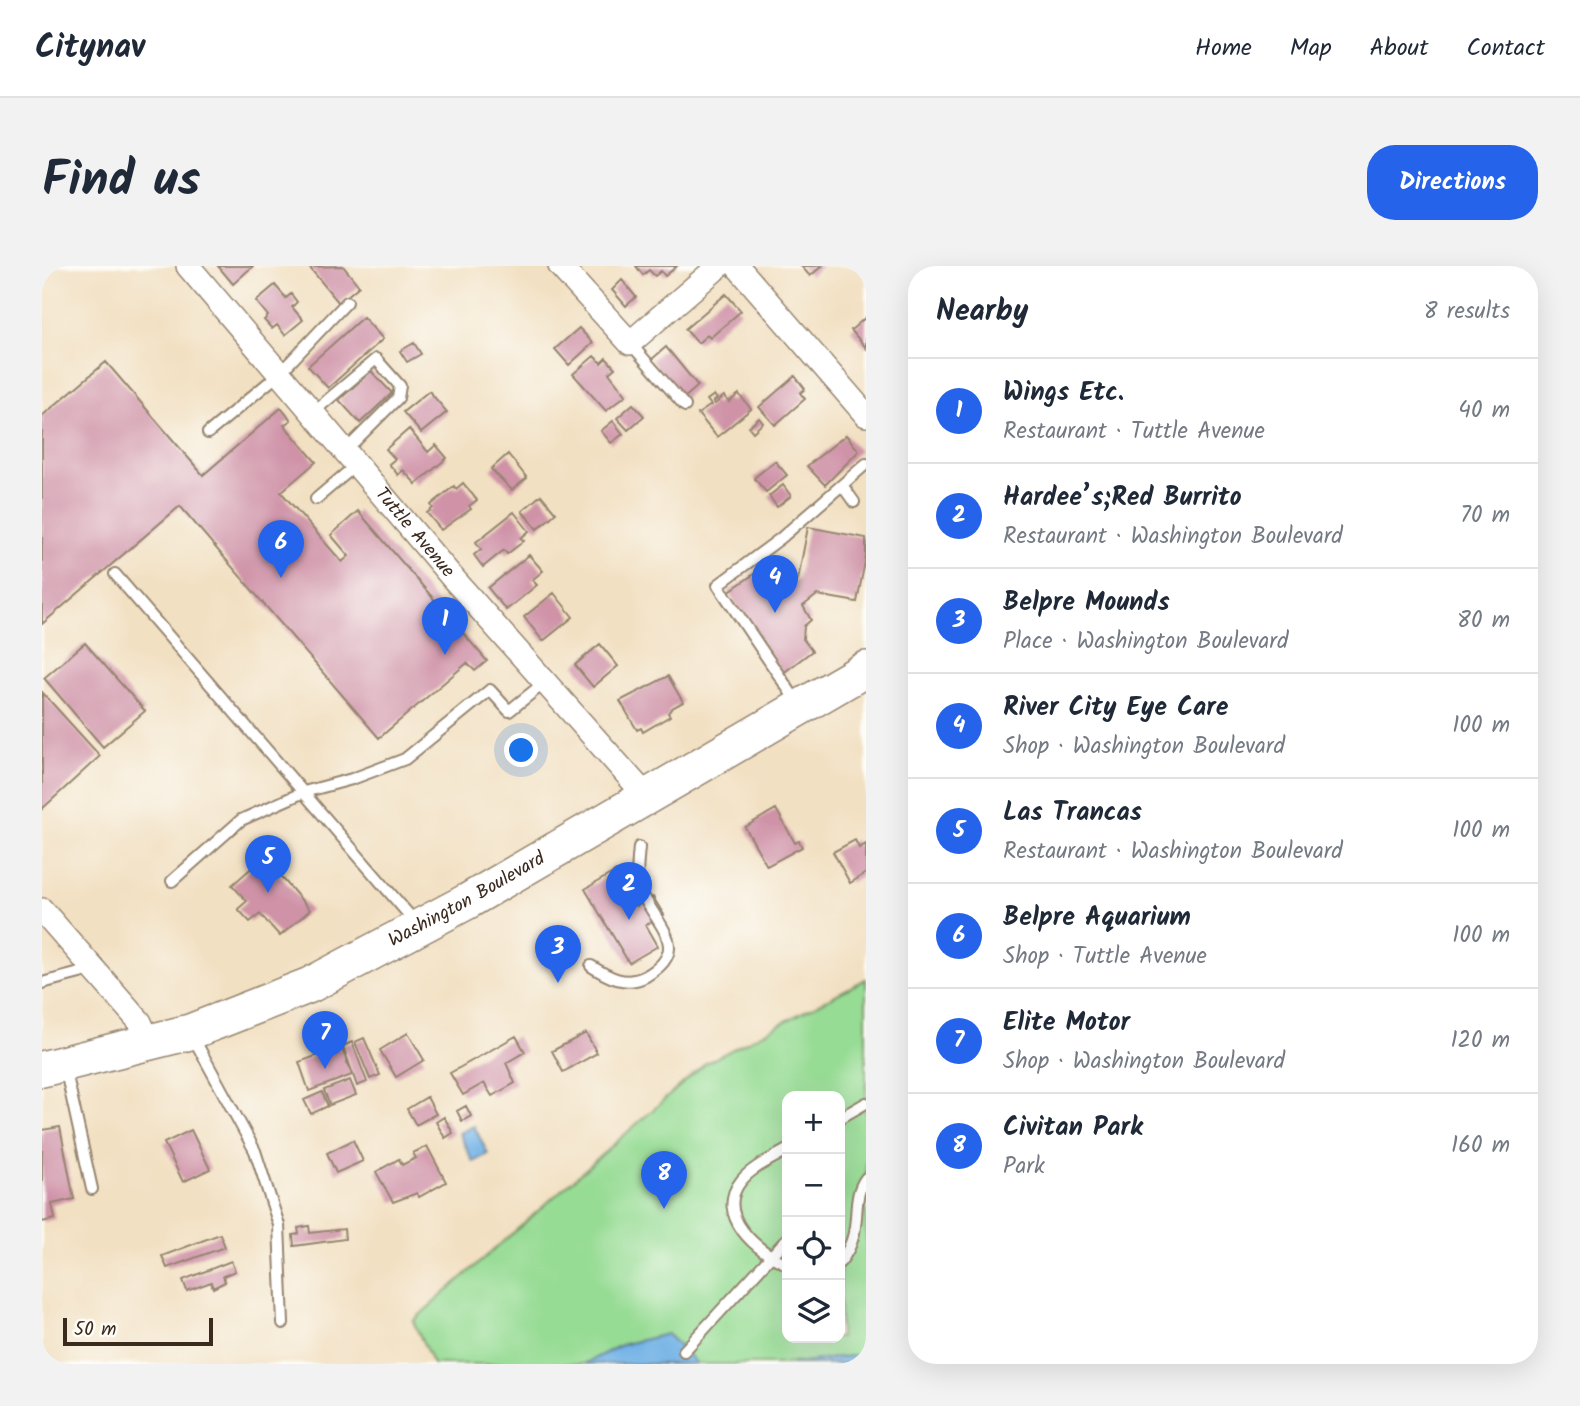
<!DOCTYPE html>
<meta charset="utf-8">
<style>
:root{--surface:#fff;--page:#f2f2f3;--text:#1f2937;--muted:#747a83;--line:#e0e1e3;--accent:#2563eb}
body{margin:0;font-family:Kalam,sans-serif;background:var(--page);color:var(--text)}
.controls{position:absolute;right:21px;bottom:21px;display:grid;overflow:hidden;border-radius:14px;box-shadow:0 7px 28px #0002}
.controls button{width:63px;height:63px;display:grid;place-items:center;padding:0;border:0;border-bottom:2px solid var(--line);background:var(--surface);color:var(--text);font:35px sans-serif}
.scale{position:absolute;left:21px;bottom:18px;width:150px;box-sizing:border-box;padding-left:7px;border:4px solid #3b2a1e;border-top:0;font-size:19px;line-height:24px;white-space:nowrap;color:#3b2a1e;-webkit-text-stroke:5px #fdfcf7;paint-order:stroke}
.you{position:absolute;left:480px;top:485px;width:24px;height:24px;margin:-18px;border:5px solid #fff;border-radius:50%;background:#1a73e8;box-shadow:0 0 0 10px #1a73e833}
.badge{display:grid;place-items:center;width:46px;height:46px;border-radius:50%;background:var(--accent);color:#fff;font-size:23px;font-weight:700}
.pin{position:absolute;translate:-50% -58px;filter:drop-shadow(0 2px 4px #0008)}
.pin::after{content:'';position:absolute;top:37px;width:24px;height:21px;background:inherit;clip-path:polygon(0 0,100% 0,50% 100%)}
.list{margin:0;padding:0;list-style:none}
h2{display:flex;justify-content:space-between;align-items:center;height:91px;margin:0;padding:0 28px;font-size:30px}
h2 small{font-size:23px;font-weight:400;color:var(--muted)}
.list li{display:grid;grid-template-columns:46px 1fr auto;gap:21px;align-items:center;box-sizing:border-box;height:105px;padding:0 28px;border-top:2px solid var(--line)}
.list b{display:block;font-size:26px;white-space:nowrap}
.list p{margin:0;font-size:23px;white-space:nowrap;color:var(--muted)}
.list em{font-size:23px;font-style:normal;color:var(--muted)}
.icon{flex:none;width:38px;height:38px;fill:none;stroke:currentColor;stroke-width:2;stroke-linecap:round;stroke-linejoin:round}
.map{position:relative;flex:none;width:824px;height:1098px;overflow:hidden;border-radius:28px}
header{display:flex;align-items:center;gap:42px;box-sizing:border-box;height:98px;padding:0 35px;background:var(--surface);border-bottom:2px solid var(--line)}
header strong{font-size:33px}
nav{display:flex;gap:38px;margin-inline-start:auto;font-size:24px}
.intro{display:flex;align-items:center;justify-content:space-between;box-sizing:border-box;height:168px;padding:0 42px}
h1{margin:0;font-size:49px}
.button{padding:18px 32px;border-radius:28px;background:var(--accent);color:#fff;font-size:24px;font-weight:700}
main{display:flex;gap:42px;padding:0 42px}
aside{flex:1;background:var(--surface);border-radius:28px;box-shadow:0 7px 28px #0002}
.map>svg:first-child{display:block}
.green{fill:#97dc94;stroke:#698359;stroke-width:2;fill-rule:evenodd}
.water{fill:#72b2e6;stroke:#566e82;stroke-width:2}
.building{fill:#cf92a7}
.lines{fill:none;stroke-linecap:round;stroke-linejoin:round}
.service-casing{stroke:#968570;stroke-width:14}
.minor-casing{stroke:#968570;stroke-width:26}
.primary-casing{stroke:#968570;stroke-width:38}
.service{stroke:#fff;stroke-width:10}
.minor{stroke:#fff;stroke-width:23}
.primary{stroke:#fff;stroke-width:35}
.labels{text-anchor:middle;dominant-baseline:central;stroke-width:5;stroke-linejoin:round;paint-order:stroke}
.street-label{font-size:19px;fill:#3b2a1e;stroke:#fdfcf7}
</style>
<header>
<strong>Citynav</strong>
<nav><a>Home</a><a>Map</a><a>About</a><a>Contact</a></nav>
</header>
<div class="intro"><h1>Find us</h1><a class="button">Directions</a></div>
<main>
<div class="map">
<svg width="824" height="1098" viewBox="0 0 824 1098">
<rect width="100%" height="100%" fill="#fdfcf7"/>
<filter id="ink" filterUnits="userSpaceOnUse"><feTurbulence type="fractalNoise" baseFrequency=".0143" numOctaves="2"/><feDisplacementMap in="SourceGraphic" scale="14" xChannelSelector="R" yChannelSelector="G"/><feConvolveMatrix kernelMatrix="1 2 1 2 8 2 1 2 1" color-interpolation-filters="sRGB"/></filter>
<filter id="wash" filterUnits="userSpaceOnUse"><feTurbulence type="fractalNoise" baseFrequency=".00686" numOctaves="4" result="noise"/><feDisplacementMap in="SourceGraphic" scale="28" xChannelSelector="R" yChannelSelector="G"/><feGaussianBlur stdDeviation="1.57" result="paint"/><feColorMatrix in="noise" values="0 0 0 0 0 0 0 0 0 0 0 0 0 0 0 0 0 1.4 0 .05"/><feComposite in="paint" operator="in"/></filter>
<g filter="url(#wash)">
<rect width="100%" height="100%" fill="#f2e0c2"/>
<path class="green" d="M 824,713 L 824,1088 L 745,1098 L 655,1098 L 625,1068 L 579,1079 L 542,1098 L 391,1098 L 371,1055 L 664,797 ZM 745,830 L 798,830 L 798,1072 L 745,1072 Z"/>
<path class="water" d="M 432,860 L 446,888 L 431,896 L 417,867 Z
M 625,1068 L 655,1098 L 542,1098 L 579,1079 Z
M 824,1088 L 824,1098 L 749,1098 Z"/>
<g id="blocks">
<path class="building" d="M 176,0 L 211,0 L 191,18 Z
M 301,0 L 317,20 L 297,37 L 267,1 Z
M 594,0 L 635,0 L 623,10 L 619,5 L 613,10 L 607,4 L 601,9 Z
M 759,0 L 780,0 L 768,10 Z
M 580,14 L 594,31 L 584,40 L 570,24 Z
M 233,19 L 244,32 L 249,28 L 255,36 L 250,41 L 261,54 L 243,69 L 235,59 L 230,63 L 222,54 L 226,50 L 214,35 Z
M 684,28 L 699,45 L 668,72 L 665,69 L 656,77 L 643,63 Z
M 321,51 L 341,73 L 286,122 L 266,100 Z
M 824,51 L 824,82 L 809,64 Z
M 537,62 L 551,77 L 527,99 L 513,83 Z
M 372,77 L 379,88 L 365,96 L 358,85 Z
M 624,81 L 656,120 L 641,133 L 609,94 Z
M 552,90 L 559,97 L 564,92 L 573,102 L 567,107 L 584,129 L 564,145 L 531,108 Z
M 64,96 L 161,209 L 239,142 L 249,154 L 242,159 L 274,196 L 239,226 L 300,296 L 307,290 L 289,269 L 316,245 L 445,395 L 433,405 L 425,397 L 337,472 L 138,240 L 0,358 L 0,150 Z
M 329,105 L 350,127 L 318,157 L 297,134 Z
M 753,110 L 763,123 L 758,127 L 763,133 L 733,159 L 717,141 Z
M 387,125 L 405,146 L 379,167 L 361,146 Z
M 697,128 L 709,143 L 675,171 L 656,148 L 669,139 L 665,134 L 672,129 L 675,133 L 671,136 L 673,138 L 682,130 L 687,136 Z
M 591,138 L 602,150 L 586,164 L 575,152 Z
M 717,152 L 721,157 L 711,166 L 707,161 Z
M 571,155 L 581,168 L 569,177 L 559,165 Z
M 367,163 L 386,186 L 394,179 L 405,192 L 374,218 L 361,204 L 356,209 L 347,198 L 353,193 L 344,183 Z
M 804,169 L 817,185 L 783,219 L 765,200 Z
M 466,188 L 485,212 L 470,224 L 449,203 Z
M 733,195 L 745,209 L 724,226 L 712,212 Z
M 421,217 L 435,234 L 427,240 L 429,243 L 399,264 L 385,247 L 391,242 L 389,239 L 412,220 L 414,223 Z
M 741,219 L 749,230 L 735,241 L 727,230 Z
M 499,229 L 514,247 L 495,263 L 480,245 Z
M 472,246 L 487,265 L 479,272 L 482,275 L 465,288 L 462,284 L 441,301 L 432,289 L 439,283 L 434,276 Z
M 766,261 L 824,272 L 824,290 L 815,336 L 775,329 L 761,340 L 769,354 L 762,360 L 761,373 L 770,385 L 740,408 L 686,326 L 728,297 L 746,321 L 756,313 Z
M 487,289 L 501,305 L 490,314 L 495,319 L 464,344 L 446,322 Z
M 512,327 L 531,351 L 501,375 L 482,351 Z
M 43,377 L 103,445 L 61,481 L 2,412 Z
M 558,378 L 576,400 L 551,421 L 533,399 Z
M 626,410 L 641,436 L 630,442 L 626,447 L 628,450 L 601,466 L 599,462 L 595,464 L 578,435 Z
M 0,426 L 58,490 L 0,543 Z
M 734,543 L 753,577 L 757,575 L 760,581 L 725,600 L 703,561 Z
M 813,574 L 817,582 L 824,578 L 824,607 L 808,617 L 791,586 Z
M 222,591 L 268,644 L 238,670 L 218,648 L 208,656 L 196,643 L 205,635 L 190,619 Z
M 574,605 L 595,640 L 611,631 L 622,649 L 604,659 L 616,680 L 587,697 L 543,623 Z
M 366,767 L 382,794 L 354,811 L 338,784 Z
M 544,767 L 555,787 L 521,806 L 510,785 Z
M 474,770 L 483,786 L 464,797 L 473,817 L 450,830 L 442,817 L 421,829 L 408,807 Z
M 322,772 L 338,809 L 328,813 L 313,776 Z
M 310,776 L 325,816 L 315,820 L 301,780 Z
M 299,781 L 310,809 L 267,825 L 257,796 Z
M 308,814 L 314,829 L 288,839 L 282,824 Z
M 280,826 L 286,840 L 269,848 L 262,834 Z
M 385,831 L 394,848 L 374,859 L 365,843 Z
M 424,840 L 429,850 L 420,855 L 415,845 Z
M 402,851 L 411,867 L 403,872 L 394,856 Z
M 18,861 L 32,933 L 10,938 L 13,953 L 0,956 L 0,864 Z
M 149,864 L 168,903 L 141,916 L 122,877 Z
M 311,874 L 321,895 L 294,907 L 285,887 Z
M 385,880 L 404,916 L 377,931 L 375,927 L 351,936 L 334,906 L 357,893 L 360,899 L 374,892 L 371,887 Z
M 267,960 L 268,967 L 302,963 L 303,973 L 252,980 L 251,969 L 257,968 L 256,962 Z
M 178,968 L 183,981 L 125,1002 L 120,990 Z
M 189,995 L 193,1005 L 181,1010 L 183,1016 L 171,1022 L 169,1016 L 145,1025 L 141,1014 Z"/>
</g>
</g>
<g filter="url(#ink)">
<use href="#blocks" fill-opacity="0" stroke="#968570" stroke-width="2"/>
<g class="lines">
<defs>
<path id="service" d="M 588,77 L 643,140
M 270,147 L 334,93 L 358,120 L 356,132 L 303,185
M 166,167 L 237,108 L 305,36
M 800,219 L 812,236
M 274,233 L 314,199
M 73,308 L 374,657
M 755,436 L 676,319 L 739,272 L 824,198
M 130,615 L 199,554 L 262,526 L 310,513 L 363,493 L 448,424 L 467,445 L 502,417
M 549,700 C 566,711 584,721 604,710 C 651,683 614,659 599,625 C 593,613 596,594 597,581
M 0,717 L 53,703
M 151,771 L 213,885 L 237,959 L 241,1057
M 23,801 L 50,923
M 798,852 L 824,837
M 745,884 C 730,893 710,901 699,915 C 672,949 715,986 745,998
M 798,996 C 824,964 806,936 824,912
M 642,1085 L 745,973"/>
<g id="minor">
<path id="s1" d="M 146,0 L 409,310 L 605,531"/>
<path d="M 518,0 L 588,77 L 677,0"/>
<path d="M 695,0 L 824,149"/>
<path d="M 0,644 L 98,756 L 107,777"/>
</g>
<g id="primary">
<path id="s2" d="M 0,803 L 148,766 L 268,719 L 426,635 L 824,403"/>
</g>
</defs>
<use href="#service" class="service-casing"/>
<use href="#minor" class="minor-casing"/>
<use href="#primary" class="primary-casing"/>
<use href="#service" class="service"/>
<use href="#minor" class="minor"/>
<use href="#primary" class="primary"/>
</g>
</g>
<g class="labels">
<g class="street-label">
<text stroke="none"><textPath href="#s1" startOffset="350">Tuttle Avenue</textPath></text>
<text stroke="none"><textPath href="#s2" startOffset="460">Washington Boulevard</textPath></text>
</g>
</g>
</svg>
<div class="controls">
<button>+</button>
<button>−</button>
<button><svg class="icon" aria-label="locate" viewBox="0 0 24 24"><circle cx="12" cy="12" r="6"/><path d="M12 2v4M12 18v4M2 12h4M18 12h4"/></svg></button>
<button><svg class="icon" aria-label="layers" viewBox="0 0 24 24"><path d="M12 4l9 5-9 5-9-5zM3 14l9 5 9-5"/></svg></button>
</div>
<div class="scale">50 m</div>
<div class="you"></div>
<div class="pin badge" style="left:403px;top:389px">1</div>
<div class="pin badge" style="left:587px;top:654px">2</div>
<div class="pin badge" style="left:516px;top:717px">3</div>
<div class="pin badge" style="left:733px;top:347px">4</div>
<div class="pin badge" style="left:226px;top:627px">5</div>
<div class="pin badge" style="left:239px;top:312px">6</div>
<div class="pin badge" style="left:283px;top:803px">7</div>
<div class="pin badge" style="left:622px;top:943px">8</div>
</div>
<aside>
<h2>Nearby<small>8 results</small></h2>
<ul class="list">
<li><span class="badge">1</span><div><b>Wings Etc.</b><p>Restaurant · Tuttle Avenue</p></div><em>40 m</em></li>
<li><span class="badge">2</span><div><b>Hardee’s;Red Burrito</b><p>Restaurant · Washington Boulevard</p></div><em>70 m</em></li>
<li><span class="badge">3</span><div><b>Belpre Mounds</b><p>Place · Washington Boulevard</p></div><em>80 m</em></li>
<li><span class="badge">4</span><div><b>River City Eye Care</b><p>Shop · Washington Boulevard</p></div><em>100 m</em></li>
<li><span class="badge">5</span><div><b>Las Trancas</b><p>Restaurant · Washington Boulevard</p></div><em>100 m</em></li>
<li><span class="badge">6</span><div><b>Belpre Aquarium</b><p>Shop · Tuttle Avenue</p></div><em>100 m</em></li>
<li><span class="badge">7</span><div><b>Elite Motor</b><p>Shop · Washington Boulevard</p></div><em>120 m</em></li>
<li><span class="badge">8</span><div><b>Civitan Park</b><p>Park</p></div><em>160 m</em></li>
</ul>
</aside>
</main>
